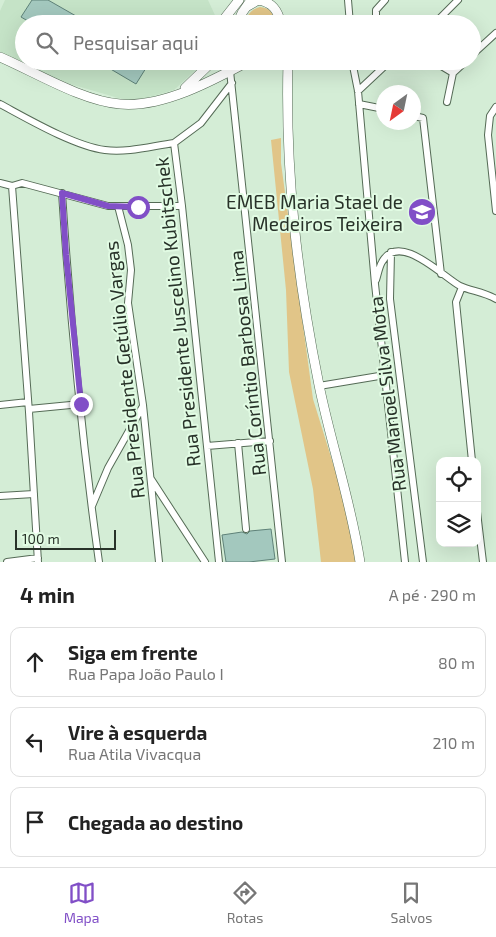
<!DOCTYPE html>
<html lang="pt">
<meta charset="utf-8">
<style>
:root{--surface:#fff;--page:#f6f6f6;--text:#222;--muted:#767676;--line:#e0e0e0;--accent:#814fc7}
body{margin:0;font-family:"Exo 2",sans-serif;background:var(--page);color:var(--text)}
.controls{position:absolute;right:15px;bottom:15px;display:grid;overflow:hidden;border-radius:10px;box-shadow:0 5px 20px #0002}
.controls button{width:45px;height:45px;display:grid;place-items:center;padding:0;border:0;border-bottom:1px solid var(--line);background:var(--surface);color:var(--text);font:25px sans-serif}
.compass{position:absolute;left:376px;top:85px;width:45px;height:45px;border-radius:50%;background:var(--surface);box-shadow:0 5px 20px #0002;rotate:213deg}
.scale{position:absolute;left:15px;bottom:12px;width:101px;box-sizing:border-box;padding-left:5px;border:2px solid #283229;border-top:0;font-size:14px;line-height:18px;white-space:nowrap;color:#283229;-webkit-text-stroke:4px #e1fbe3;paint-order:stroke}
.stop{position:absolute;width:15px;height:15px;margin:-11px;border:4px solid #814fc7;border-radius:50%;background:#fff}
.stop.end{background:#814fc7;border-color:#fff;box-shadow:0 1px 5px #0008}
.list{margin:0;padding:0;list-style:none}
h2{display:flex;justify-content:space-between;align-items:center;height:65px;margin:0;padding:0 20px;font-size:21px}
h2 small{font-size:16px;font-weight:400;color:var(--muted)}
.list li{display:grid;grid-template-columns:32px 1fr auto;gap:15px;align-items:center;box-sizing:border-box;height:70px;margin:0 10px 10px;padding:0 10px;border:1px solid var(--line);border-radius:10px}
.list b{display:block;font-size:19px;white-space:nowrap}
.list p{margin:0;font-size:16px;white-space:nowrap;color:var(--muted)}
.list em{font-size:16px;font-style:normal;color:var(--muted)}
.icon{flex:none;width:28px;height:28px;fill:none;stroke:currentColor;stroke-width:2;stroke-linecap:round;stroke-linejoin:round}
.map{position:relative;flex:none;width:496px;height:562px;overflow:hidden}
.search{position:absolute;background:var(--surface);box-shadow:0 5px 20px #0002;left:15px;right:15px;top:15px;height:55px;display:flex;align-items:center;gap:12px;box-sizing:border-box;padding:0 18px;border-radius:28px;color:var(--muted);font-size:19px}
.sheet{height:305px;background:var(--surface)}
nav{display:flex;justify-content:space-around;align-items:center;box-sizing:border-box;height:70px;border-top:1px solid var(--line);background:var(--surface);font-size:14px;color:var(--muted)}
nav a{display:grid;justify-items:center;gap:2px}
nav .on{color:var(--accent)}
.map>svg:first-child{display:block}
.built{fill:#c5e3c7}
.green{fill:#e1c588}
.building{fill:#a3c8be;stroke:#5e8178}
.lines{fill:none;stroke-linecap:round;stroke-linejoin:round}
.street-casing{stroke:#556b56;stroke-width:8}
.secondary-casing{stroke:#556b56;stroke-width:10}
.street{stroke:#fff;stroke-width:6}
.secondary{stroke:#fff;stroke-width:9}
.route{stroke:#814fc7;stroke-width:6}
.labels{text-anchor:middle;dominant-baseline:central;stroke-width:4;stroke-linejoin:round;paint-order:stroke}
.poi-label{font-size:19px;fill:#283229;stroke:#e1fbe3;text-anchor:end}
.street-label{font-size:19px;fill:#283229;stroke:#e1fbe3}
</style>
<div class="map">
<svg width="496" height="562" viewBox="0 0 496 562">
<rect width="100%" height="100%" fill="#d4edd6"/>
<path class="built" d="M 5,0 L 208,0 L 219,24 L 24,24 L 24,61 L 205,61 L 174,90 L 132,102 L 70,84 L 0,53 L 0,11 Z"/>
<path class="green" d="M 260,7 C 270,8 275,13 273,24 L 243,24 C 247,16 251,9 260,7 Z
M 281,138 L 281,163 L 313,399 L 344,499 L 357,562 L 321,562 L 313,489 L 289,372 L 286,290 L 271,140 Z"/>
<path class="building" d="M 32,0 L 48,0 L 90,24 L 33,24 L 21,17 Z
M 97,61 L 134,61 L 146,68 L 136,84 Z
M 271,529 L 275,559 L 249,562 L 226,562 L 222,535 L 242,532 L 247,534 L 250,531 Z"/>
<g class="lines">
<defs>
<path id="street" d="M 348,0 L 350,24
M 376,24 L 376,10 L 385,0
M 434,24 L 458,0
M 472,55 L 496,33
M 352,61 L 358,91 L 375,284 L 405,562
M 433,61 L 453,73
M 230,71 L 282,562
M 358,91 L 390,61
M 447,102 L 453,73 L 466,61
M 0,104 C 28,119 74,146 105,150 C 127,153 152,146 174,143
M 359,104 L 384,109
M 496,107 L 490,116 L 488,135 L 496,211
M 414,116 L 423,118 L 441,274
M 0,183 L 12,186 L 22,183 L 108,206 L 182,206
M 12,186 L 29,412 L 38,562
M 62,193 C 70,316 82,440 99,562
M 118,206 L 128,245 L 131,270 L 128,303 L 143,405 L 159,562
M 391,252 L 390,299 L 423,562
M 376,280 C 378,274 379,267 382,262 C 399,231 442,276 460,286 C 471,291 484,292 496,299
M 462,287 L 456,302 L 472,461
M 319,386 L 385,375
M 0,405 L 28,402
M 29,409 L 81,404
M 238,443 L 246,529
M 207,446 L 270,441
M 151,479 L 205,562
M 0,496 L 34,494
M 92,506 L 108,468 L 143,406
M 477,512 L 483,562
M 7,562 L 38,558
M 219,562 L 182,206 L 174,143 L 201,123 L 232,83"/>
<path id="secondary" d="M 248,6 L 258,0 C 272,2 278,10 281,24
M 224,19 L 239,0
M 237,24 L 242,13 L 251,0
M 0,57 C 35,72 82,101 120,104 C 162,108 212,81 249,61
M 288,61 C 285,173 297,276 319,385 C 331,444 351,502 360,562
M 185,88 L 213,61"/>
</defs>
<use href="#street" class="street-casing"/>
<use href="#secondary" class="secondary-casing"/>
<use href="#street" class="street"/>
<use href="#secondary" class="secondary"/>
</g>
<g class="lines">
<path class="route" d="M 81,404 L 66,255 L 62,193 L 108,206 L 138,207"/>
</g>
<defs>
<symbol id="school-disc" viewBox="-11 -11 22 22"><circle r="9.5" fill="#814fc7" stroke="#e1fbe3"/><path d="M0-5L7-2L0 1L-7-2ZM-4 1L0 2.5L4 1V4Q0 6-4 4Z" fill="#fff"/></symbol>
</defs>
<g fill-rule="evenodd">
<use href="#school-disc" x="406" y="196" width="32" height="32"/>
</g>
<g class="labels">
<g class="poi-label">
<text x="403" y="201">EMEB Maria Stael de<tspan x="403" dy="22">Medeiros Teixeira</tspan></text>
</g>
<g class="street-label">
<text transform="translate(177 312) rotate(-96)">Rua Presidente Juscelino Kubitschek</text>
<text transform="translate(247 363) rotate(-96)">Rua Coríntio Barbosa Lima</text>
<text transform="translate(124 370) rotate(-96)">Rua Presidente Getúlio Vargas</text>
<text transform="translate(387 394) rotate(-97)">Rua Manoel Silva Mota</text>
</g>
</g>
</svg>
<div class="controls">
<button><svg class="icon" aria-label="locate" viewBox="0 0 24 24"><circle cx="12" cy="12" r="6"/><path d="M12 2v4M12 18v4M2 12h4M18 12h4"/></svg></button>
<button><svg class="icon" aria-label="layers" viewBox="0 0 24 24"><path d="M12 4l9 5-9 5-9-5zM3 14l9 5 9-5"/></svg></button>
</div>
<svg class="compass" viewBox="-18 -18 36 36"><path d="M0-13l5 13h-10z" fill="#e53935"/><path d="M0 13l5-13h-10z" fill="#767676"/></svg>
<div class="scale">100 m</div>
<div class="stop" style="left:138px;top:207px"></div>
<div class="stop end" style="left:81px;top:404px"></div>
<div class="search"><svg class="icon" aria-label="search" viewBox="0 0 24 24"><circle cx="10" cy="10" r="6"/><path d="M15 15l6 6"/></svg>Pesquisar aqui</div>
</div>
<section class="sheet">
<h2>4 min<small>A pé · 290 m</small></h2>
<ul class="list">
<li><svg class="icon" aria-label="ahead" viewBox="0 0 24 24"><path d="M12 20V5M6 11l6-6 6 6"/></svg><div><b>Siga em frente</b><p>Rua Papa João Paulo I</p></div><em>80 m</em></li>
<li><svg class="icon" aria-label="left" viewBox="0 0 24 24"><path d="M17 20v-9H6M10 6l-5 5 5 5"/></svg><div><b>Vire à esquerda</b><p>Rua Atila Vivacqua</p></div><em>210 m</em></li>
<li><svg class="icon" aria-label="arrive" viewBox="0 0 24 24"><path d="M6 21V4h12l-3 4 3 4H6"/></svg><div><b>Chegada ao destino</b></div></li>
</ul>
</section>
<nav>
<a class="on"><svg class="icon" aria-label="map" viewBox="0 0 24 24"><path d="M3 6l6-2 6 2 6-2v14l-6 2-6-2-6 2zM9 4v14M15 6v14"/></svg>Mapa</a>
<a><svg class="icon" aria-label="directions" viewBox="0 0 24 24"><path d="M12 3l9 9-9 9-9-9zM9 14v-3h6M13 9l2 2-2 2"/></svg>Rotas</a>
<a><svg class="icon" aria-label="saved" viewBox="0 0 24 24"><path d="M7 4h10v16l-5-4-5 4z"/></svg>Salvos</a>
</nav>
